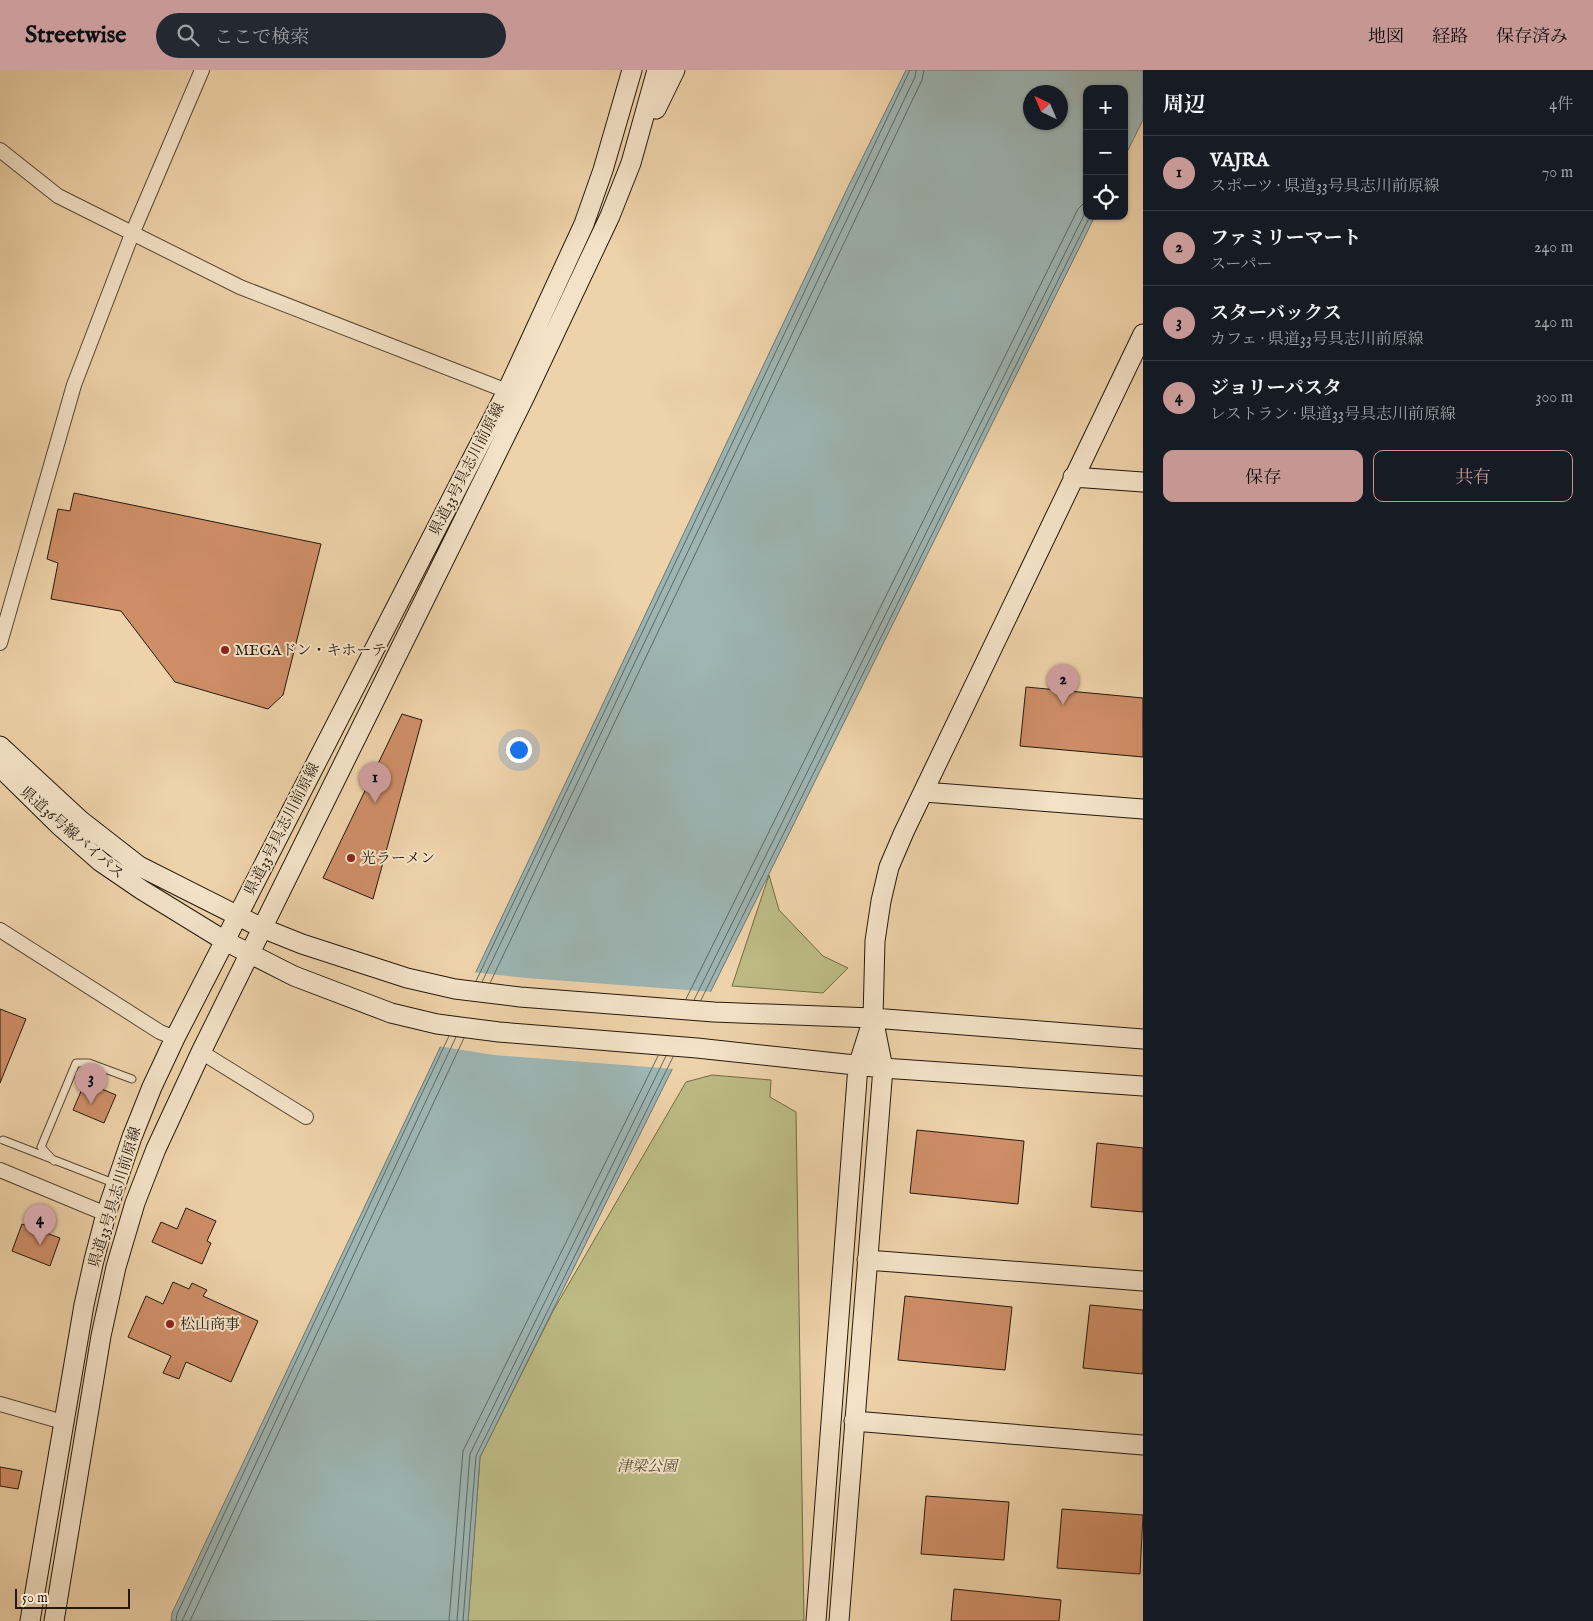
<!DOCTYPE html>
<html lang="ja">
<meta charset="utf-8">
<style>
:root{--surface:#171b24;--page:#242831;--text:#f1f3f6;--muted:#9ea1a6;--line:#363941;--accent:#c59692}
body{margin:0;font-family:"IM FELL English","Noto Serif JP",serif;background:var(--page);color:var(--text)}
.controls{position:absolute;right:15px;top:15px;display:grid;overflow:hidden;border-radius:10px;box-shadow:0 1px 4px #0004}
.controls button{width:45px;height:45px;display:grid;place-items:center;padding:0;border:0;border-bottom:1px solid var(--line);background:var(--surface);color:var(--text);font:25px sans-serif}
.compass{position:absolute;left:1023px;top:15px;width:45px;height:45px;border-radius:50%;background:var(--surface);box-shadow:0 1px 4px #0004;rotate:316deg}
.scale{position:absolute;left:15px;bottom:12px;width:115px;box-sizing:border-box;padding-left:5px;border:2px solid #23190d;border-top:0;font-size:14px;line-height:18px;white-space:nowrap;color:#23190d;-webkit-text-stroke:4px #f4e2c7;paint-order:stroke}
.you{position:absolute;left:518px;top:679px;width:18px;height:18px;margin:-12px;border:4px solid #fff;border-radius:50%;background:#1a73e8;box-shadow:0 0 0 8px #1a73e833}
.badge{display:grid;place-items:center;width:32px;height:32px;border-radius:50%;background:var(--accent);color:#111;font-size:16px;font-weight:700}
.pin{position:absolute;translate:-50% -41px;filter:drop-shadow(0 1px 2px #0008)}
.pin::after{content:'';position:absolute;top:26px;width:18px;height:15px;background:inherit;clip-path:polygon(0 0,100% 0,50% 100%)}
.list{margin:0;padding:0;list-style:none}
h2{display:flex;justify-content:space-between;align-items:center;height:65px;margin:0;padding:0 20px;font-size:21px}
h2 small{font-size:16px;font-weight:400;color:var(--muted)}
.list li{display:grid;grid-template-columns:32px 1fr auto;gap:15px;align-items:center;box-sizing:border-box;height:75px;padding:0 20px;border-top:1px solid var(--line)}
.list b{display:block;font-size:19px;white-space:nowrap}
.list p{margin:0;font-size:16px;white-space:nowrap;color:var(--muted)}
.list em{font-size:16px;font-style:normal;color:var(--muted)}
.actions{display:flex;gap:10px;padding:15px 20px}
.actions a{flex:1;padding:11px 0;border:1px solid var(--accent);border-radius:10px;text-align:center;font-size:18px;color:var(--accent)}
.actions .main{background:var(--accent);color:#111}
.icon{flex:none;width:28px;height:28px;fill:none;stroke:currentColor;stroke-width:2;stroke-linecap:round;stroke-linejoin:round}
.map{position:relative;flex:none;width:1143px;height:1551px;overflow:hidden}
header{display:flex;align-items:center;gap:30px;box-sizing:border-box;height:70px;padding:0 25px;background:var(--accent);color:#111}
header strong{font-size:24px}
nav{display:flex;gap:28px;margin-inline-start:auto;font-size:18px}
.search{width:350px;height:45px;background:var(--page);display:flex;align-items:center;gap:12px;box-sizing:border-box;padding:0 18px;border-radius:28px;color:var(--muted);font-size:19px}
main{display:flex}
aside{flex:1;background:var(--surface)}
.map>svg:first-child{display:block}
.green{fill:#bdbb85;stroke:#706a49}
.water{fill:#9db5b3;stroke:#6c7771;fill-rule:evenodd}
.pier{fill:#eed2a9}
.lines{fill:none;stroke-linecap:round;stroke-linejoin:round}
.shore{stroke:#606760;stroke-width:1}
.building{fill:#ce8e67;stroke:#23190d}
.lane-casing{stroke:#564734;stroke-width:9}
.street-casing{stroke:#564734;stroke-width:16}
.secondary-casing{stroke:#23190d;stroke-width:21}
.lane{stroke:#f4e2c7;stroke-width:7}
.street{stroke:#f4e2c7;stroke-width:14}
.secondary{stroke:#f4e2c7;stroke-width:19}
.poi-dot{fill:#8f2418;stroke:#f4e2c7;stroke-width:2}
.labels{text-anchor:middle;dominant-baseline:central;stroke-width:4;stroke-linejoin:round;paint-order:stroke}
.street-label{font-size:15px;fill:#23190d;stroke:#f4e2c7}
.poi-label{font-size:15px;fill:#23190d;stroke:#f4e2c7;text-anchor:start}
.park-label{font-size:15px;font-style:italic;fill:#514a31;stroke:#f4e2c7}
</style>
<header>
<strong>Streetwise</strong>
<div class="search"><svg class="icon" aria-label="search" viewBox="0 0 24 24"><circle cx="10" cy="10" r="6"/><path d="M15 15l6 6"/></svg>ここで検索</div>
<nav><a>地図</a><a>経路</a><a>保存済み</a></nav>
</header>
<main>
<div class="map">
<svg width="1143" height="1551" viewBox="0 0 1143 1551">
<rect width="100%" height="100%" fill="#eed2a9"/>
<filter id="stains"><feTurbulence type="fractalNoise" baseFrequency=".004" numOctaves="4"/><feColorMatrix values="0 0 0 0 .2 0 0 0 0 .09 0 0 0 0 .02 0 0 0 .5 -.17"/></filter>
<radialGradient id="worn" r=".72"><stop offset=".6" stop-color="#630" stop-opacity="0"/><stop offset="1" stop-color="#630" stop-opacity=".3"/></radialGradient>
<path class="green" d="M 769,805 L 779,840 L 823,886 L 848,898 L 823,923 L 732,916 Z
M 712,1005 L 771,1010 L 770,1027 L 796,1042 L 804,1551 L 468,1551 L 480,1387 L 553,1241 L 686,1012 Z"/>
<path class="water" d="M 906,0 L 1143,0 L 1143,50 L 1124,88 L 1124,19 L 1087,19 L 1087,146 L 1095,146 L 480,1387 L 468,1551 L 171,1551 L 172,1543 L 847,119 ZM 1030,22 L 1060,22 L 1060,52 L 1030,52 Z"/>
<path class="pier" d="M 472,902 L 527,908 L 714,922 L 675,999 L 494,985 L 437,976 Z"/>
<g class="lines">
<path class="shore" d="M 476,911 L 910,0
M 482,912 L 915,7 L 916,0
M 490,913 L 922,10 L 924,0
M 686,929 L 1078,139 L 1087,130
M 694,930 L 1087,139
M 701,930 L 1090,146
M 176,1551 L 177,1544 L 449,966
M 182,1551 L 456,967
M 190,1551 L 464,968
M 449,1551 L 463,1381 L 658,986
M 457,1551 L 470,1384 L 666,986
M 463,1551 L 476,1386 L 673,987"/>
</g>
<path class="building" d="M 74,423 L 321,474 L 283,625 L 268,639 L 175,612 L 121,541 L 51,529 L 58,493 L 47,489 L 58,439 L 70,441 Z
M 1026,617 L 1143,628 L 1143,687 L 1020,676 Z
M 402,644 L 422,650 L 373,829 L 323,808 Z
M 0,939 L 26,949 L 0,1013 Z
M 85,1012 L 116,1025 L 104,1053 L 73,1040 Z
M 917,1060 L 1024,1071 L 1018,1134 L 910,1123 Z
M 1097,1073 L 1143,1078 L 1143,1142 L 1091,1137 Z
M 186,1138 L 216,1151 L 207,1171 L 211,1173 L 202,1194 L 152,1172 L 161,1152 L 177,1159 Z
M 22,1154 L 60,1168 L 50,1196 L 12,1181 Z
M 173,1212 L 189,1219 L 192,1213 L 207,1220 L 203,1226 L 258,1251 L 231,1312 L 186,1292 L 179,1309 L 163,1303 L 171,1286 L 128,1267 L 146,1226 L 163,1234 Z
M 905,1226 L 1012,1237 L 1005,1300 L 898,1290 Z
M 1090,1235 L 1143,1240 L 1143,1304 L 1083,1298 Z
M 0,1397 L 22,1401 L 18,1419 L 0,1416 Z
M 926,1426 L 1009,1432 L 1004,1490 L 921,1484 Z
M 1062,1439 L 1143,1445 L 1140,1504 L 1057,1498 Z
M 954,1519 L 1061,1530 L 1059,1551 L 951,1551 Z"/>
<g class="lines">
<defs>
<path id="lane" d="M 3,1070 L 116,1114
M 54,1091 L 41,1077 L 76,993 L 89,993 L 132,1009"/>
<path id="street" d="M 0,80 L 58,126 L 240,217 L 507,321
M 0,573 L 74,315 L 132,164 L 202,0
M 0,860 L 160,962 L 175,968
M 201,982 L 306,1047
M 0,1100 L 106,1144
M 0,1334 L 63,1352"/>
<path id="secondary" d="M 656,39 L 675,0
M 1073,407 L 1143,412
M 0,676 L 80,750 L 139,796 L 262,858 L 302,874 L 407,908 L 455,919 L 520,927 L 714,942 L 873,948 L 1143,969
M 0,697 L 59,755 L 101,792 L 142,820 L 225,871 L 294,906 L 391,943 L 437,954 L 499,962 L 697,978 L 883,998 L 1143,1016
M 924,722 L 1143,739
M 867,1190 L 1143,1211
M 854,1351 L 1143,1375
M 30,1551 L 84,1235 L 94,1190 L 106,1144 L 132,1067 L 152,1017 L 175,968 L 507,321 L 584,154 L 603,100 L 632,0
M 54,1551 L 101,1266 L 116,1197 L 135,1133 L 156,1079 L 201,982 L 524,328 L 610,146 L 631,93 L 657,0
M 816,1551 L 858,996 L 873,949
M 839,1551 L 883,998 L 873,948 L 875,871 L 881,831 L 889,797 L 904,762 L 1143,264"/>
</defs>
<use href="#lane" class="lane-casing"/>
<use href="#street" class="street-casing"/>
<use href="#secondary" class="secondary-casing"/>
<use href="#lane" class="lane"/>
<use href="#street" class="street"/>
<use href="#secondary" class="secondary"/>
</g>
<g class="poi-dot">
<circle cx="225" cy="580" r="5"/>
<circle cx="351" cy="788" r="5"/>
<circle cx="170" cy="1254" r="5"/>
</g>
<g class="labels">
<g class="street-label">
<text transform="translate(467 399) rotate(-63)">県道33号具志川前原線</text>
<text transform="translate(282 759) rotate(-63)">県道33号具志川前原線</text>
<text transform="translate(72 763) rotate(41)">県道36号線バイパス</text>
<text transform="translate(115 1127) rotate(-73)">県道33号具志川前原線</text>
</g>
<g class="poi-label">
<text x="235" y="580">MEGAドン・キホーテ</text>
<text x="361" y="788">光ラーメン</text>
<text x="180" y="1254">松山商事</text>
</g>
<g class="park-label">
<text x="647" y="1396">津梁公園</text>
</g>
</g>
<rect width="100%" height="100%" filter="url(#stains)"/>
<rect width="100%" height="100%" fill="url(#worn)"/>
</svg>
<div class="controls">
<button>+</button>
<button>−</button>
<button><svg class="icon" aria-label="locate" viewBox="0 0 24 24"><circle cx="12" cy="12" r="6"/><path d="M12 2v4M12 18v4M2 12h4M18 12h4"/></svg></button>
</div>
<svg class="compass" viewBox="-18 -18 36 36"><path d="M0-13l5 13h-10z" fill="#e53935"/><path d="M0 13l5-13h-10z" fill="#9ea1a6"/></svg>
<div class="scale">50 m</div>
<div class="you"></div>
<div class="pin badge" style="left:375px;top:733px">1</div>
<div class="pin badge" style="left:1063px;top:635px">2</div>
<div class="pin badge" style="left:91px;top:1034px">3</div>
<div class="pin badge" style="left:40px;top:1175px">4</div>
</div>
<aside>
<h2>周辺<small>4件</small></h2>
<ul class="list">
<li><span class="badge">1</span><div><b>VAJRA</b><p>スポーツ · 県道33号具志川前原線</p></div><em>70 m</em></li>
<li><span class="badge">2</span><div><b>ファミリーマート</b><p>スーパー</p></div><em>240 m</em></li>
<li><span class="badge">3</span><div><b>スターバックス</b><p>カフェ · 県道33号具志川前原線</p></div><em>240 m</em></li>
<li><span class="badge">4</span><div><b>ジョリーパスタ</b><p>レストラン · 県道33号具志川前原線</p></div><em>300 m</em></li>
</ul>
<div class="actions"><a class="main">保存</a><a>共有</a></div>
</aside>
</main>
